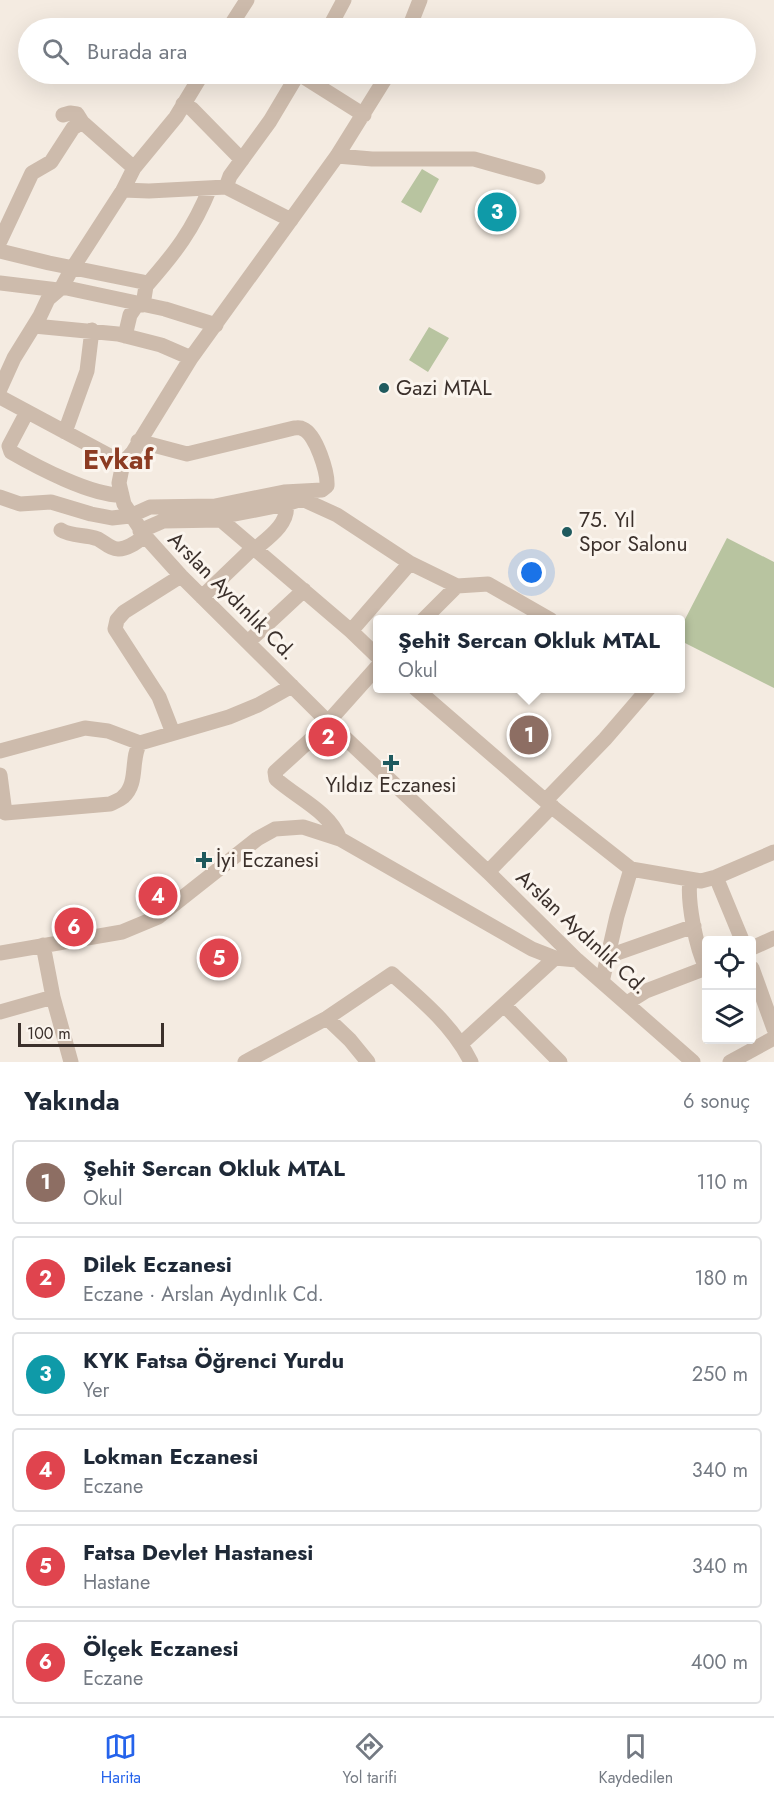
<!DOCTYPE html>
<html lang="tr">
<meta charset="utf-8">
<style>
:root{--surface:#fff;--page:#f2f2f3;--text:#1f2937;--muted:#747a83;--line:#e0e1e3;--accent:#2563eb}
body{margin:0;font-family:Jost,sans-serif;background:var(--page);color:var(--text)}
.controls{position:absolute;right:18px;bottom:18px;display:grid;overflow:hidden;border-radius:6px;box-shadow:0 6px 24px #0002}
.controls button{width:54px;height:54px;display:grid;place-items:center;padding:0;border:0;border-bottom:2px solid var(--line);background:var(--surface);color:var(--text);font:30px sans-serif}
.scale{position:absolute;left:18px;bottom:15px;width:146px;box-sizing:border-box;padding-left:6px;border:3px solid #3b302b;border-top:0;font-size:16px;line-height:21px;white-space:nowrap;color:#3b302b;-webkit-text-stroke:4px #fbf5ee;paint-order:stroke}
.you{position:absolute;left:532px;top:573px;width:21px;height:21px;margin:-15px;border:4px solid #fff;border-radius:50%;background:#1a73e8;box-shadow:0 0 0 9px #1a73e833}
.badge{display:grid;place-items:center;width:39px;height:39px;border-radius:50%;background:var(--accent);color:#fff;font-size:20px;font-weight:700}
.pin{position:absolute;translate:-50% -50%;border:3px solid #fff;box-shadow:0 2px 6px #0006}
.popup{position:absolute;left:373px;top:615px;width:312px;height:78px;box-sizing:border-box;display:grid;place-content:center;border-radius:6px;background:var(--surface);filter:drop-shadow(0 2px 4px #0005);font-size:20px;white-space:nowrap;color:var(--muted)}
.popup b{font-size:22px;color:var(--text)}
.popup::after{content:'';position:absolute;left:50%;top:100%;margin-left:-12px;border:12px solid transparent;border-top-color:var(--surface)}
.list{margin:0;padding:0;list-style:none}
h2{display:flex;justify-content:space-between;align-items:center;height:78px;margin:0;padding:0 24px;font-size:26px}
h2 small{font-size:20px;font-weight:400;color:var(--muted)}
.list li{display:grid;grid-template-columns:39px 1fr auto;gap:18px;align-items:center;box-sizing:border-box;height:84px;margin:0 12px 12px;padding:0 12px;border:2px solid var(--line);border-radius:6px}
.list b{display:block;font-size:22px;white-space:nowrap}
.list p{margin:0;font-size:20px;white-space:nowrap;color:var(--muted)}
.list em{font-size:20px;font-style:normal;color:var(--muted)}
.icon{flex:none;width:33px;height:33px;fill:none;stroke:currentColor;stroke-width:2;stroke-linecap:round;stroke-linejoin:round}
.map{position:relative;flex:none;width:774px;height:1062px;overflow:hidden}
.search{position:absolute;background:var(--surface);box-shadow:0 6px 24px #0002;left:18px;right:18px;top:18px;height:66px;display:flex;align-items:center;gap:15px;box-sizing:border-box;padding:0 21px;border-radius:33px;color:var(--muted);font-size:22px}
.sheet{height:654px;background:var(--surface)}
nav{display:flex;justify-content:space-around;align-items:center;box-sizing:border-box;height:84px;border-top:2px solid var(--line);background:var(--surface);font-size:16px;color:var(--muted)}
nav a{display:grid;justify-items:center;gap:3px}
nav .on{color:var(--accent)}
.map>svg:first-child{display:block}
.green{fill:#b8c4a0}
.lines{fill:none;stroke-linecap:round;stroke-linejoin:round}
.minor{stroke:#cdbbac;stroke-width:15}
.poi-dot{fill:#1f5a5e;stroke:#fbf5ee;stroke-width:2}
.labels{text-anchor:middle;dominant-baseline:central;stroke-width:6;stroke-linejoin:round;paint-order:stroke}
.poi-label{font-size:21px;fill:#3b302b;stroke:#fbf5ee;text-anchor:start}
.street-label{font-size:21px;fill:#3b302b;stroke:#fbf5ee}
.district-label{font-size:27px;font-weight:bold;fill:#8c3b22;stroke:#fbf5ee}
</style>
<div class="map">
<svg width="774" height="1062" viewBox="0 0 774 1062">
<rect width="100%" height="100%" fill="#f4ebe1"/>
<path class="green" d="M 422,169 L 439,179 L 421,213 L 401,202 Z
M 429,327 L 449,338 L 428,372 L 409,360 Z
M 727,538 L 774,562 L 774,688 L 681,641 L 681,627 Z"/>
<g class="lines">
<path class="minor" d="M 229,28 L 247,0
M 329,28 L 344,0
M 409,28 L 420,0
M 299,74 L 364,115
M 388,74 L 337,156 L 191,358 L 133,452 L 123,463 L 119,483 L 124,504 L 145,536 L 181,576 L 327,721 L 488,872 L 577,960 L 693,1062
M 183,104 L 192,109 L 242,160
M 63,115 L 70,113 L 77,114 L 82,122 L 134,168
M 337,156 L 372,159 L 474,159 L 538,177
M 226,187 L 291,220
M 123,190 L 149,191 L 226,187 L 230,176 L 270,121 L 298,74
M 0,241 L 32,173 L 51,162 L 73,128 L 82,122
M 0,251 L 49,263 L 143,282 L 146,286 L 143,305
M 0,283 L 58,290
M 146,286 C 175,253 193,230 210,188
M 62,287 L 165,309 L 216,325
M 34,326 L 118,334 L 161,345 L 191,358
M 125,336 L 130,315 L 138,303
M 0,389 L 14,358 L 40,316 L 48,299 L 62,287 L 70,272 L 123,190 L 134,168 L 176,117 L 202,74
M 0,397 L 123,463
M 27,412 L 9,446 L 11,452 C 37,467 92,496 122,495
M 65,432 L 87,371 L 92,330
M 0,497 L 20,504 L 51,502 L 91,514 L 112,518 L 130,516 L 150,507 L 215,506 L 284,492 L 322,490 L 327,486 C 328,473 316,434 303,429 C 300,427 297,428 294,428 L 187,454 L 138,441
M 221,520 L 351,631 L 378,657
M 61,530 C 72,537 85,534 98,539 C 104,542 112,550 119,549 C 128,549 138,541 145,536
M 140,531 L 163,521 L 221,520 L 230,515 L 286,504 L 302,499 L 337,515 L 410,563 L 457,586
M 255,549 C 268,538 290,523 286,504
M 202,597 L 253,548
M 423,620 L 457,586 L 488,584 L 551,620
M 351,631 L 410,563
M 248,642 L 304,590
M 415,688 L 556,810 L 631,869 L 701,881 L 716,877 L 774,852
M 173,733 L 159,697 L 115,629 L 117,620 L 124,612 L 181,576
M 0,751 L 85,728 L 108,731 L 140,743 L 229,717 L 258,705 L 292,686
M 0,775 L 5,813 L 110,804 C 114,802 120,800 123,797 C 139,783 130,759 140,743
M 546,800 L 605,739 L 649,688
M 340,839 C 329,811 297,798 276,779 L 275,772 L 320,731 L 378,666
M 488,872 L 552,806
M 716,877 L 742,940
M 690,880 C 687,901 696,948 706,967
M 43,945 L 53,997 L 71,1062
M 752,948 L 774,938
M 0,953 L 122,932 L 158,917 L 257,839 L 275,829 L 303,827 L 340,839 L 532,949 L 555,958 L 577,960
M 606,957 L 694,926
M 752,968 L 774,1029
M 602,982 L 617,916 L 631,869
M 627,1003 L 646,991 L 706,968
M 505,1006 L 560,1062
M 0,1012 L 53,997
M 327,1018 L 350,1040 L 368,1062
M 462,1043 L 555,958
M 245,1062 L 327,1018 L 392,974 C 422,1000 453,1026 471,1062
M 730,1062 L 774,1038"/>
</g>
<g class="poi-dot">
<circle cx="384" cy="388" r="6"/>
<circle cx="567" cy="532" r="6"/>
<path d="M388 754h6v6h6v6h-6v6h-6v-6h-6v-6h6z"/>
<path d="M201 851h6v6h6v6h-6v6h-6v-6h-6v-6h6z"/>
</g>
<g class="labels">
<g class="poi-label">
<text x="396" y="388">Gazi MTAL</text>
<text x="579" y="520">75. Yıl<tspan x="579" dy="24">Spor Salonu</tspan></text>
<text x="391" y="785" text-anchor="middle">Yıldız Eczanesi</text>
<text x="216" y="860">İyi Eczanesi</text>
</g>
<g class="street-label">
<text transform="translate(232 596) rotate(45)">Arslan Aydınlık Cd.</text>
<text transform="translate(582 932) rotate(43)">Arslan Aydınlık Cd.</text>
</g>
<g class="district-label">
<text x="118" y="459">Evkaf</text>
</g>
</g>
</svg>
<div class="controls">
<button><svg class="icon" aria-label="locate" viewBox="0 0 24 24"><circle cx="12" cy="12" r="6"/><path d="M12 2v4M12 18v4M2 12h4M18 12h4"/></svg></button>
<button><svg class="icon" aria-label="layers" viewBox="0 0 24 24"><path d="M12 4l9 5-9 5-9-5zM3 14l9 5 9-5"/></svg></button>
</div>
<div class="scale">100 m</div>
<div class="you"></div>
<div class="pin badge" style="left:529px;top:735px;background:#8d6e63">1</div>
<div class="popup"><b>Şehit Sercan Okluk MTAL</b>Okul</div>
<div class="pin badge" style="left:328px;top:737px;background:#e0444e">2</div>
<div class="pin badge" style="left:497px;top:212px;background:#0f9aa8">3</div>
<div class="pin badge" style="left:158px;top:896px;background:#e0444e">4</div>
<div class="pin badge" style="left:219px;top:958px;background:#e0444e">5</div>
<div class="pin badge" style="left:74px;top:927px;background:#e0444e">6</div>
<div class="search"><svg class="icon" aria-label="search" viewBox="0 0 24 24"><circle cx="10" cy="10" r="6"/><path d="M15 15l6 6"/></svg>Burada ara</div>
</div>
<section class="sheet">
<h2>Yakında<small>6 sonuç</small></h2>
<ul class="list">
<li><span class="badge" style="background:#8d6e63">1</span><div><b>Şehit Sercan Okluk MTAL</b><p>Okul</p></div><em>110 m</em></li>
<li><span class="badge" style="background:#e0444e">2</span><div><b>Dilek Eczanesi</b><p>Eczane · Arslan Aydınlık Cd.</p></div><em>180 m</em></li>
<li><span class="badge" style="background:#0f9aa8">3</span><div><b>KYK Fatsa Öğrenci Yurdu</b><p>Yer</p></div><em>250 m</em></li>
<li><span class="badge" style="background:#e0444e">4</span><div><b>Lokman Eczanesi</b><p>Eczane</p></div><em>340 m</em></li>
<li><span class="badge" style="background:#e0444e">5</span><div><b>Fatsa Devlet Hastanesi</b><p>Hastane</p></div><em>340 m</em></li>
<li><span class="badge" style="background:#e0444e">6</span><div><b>Ölçek Eczanesi</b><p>Eczane</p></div><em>400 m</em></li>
</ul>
</section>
<nav>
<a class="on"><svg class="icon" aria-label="map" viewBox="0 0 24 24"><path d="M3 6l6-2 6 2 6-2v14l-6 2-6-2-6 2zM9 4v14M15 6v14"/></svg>Harita</a>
<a><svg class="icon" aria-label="directions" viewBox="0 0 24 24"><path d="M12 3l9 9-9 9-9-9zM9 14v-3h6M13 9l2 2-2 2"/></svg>Yol tarifi</a>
<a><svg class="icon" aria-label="saved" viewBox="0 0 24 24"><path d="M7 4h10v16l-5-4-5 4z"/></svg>Kaydedilen</a>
</nav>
